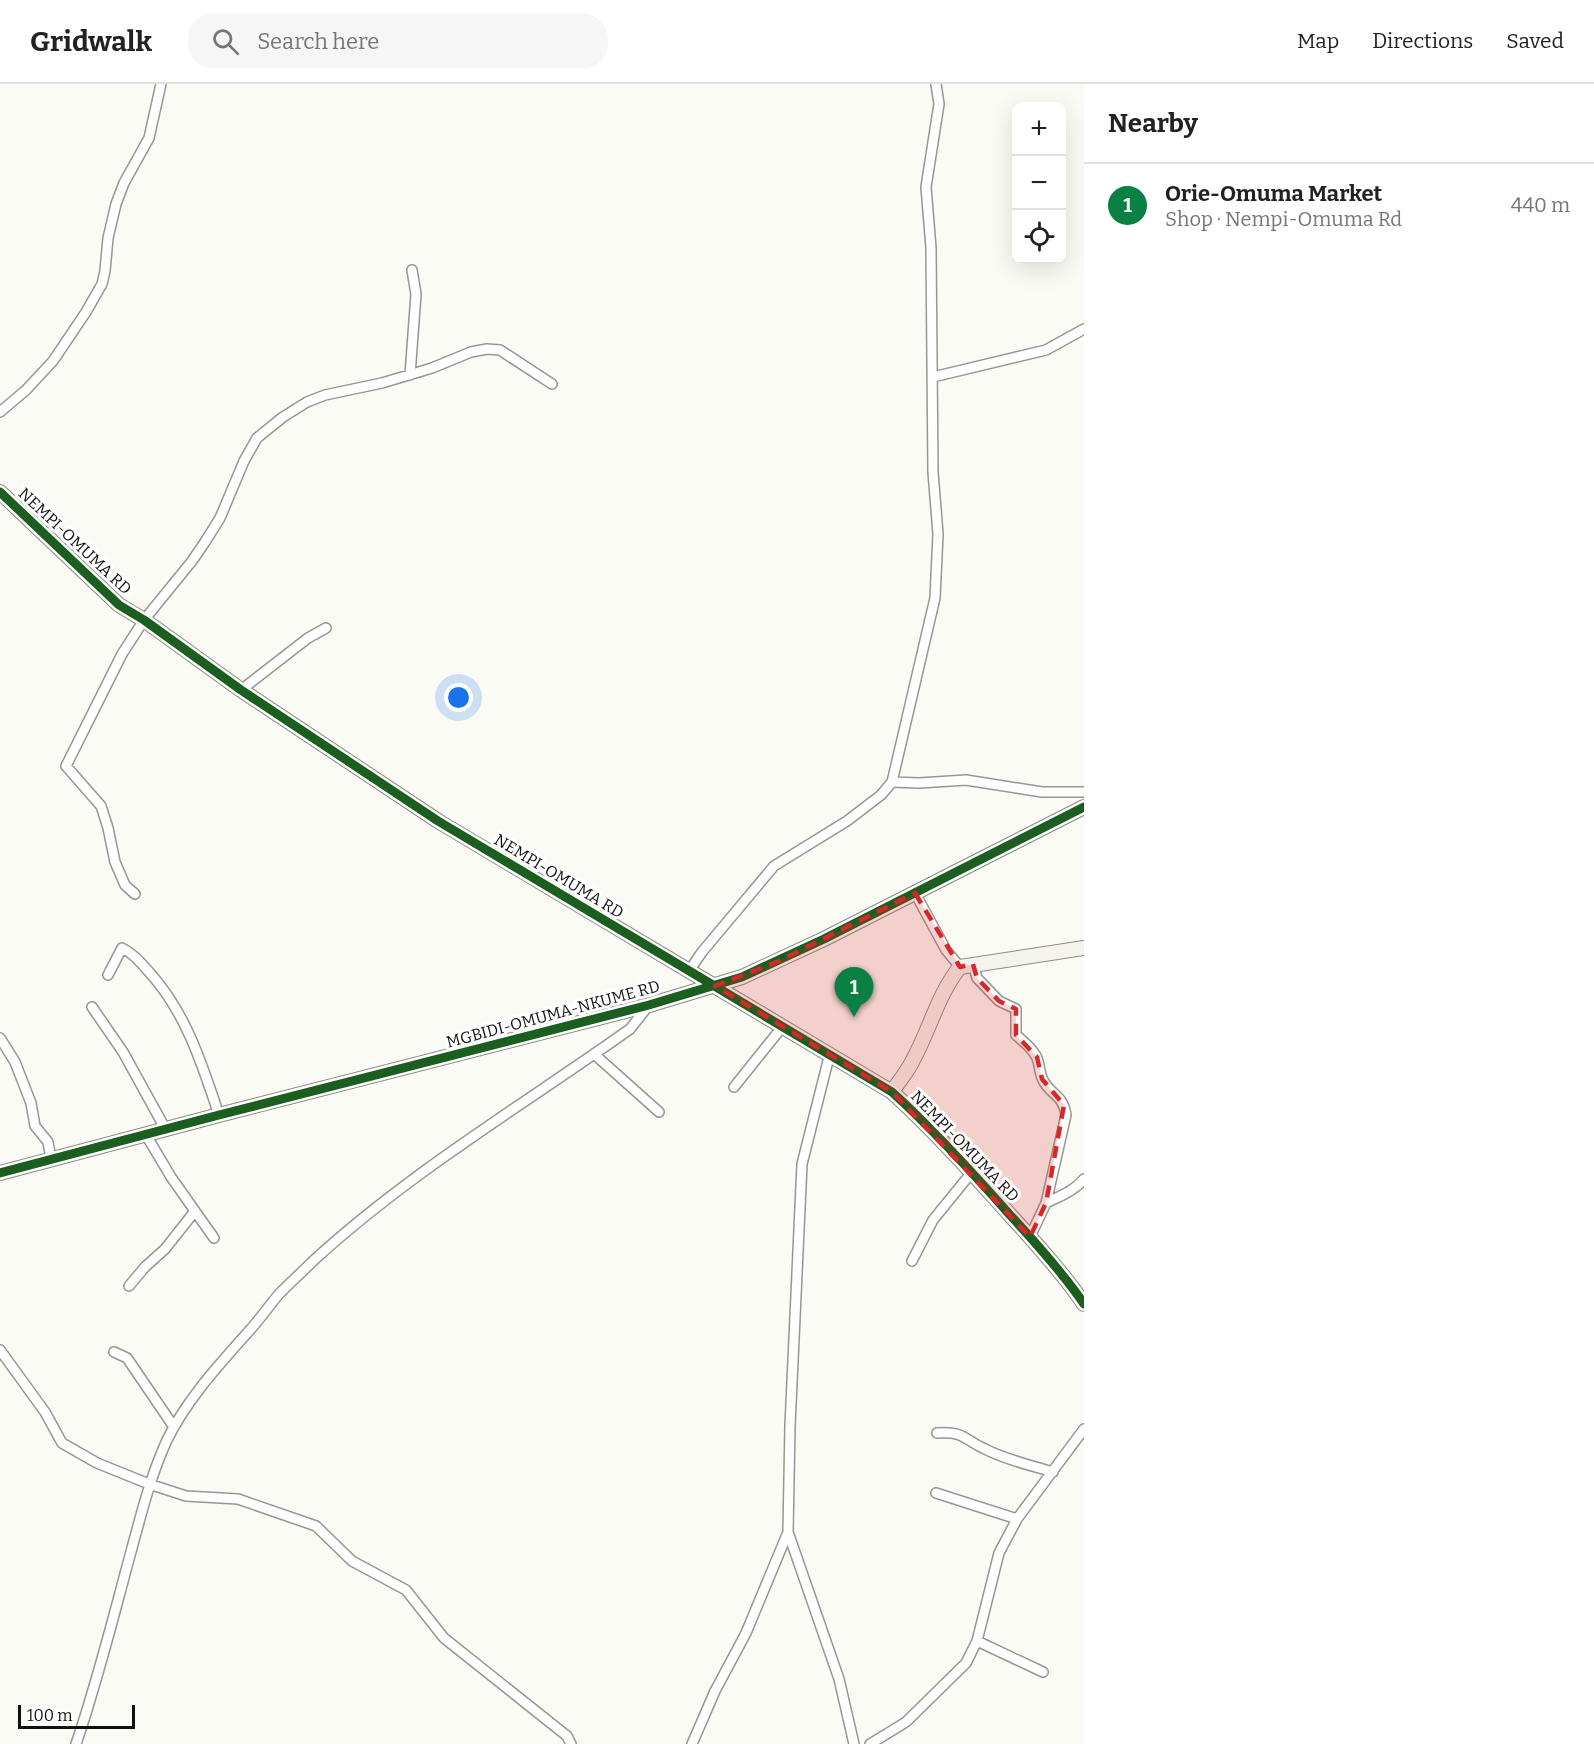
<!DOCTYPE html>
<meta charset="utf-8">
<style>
:root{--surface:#fff;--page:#f6f6f6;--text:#222;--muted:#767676;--line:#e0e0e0;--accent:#0b8043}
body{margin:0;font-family:Bitter,serif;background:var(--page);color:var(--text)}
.controls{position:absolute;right:18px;top:18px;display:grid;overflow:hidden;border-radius:12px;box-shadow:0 6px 24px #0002}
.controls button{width:54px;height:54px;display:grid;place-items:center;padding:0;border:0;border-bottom:2px solid var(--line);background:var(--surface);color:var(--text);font:30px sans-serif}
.scale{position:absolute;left:18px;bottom:15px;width:117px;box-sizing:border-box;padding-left:6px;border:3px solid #101010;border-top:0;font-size:16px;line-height:21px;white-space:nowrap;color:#101010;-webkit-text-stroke:4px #fff;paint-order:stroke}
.you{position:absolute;left:459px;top:614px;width:21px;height:21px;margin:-15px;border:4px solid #fff;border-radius:50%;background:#1a73e8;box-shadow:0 0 0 9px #1a73e833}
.badge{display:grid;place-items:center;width:39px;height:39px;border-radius:50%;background:var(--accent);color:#fff;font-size:20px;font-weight:700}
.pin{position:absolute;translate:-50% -50px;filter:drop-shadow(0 2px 3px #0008)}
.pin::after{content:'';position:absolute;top:32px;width:21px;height:18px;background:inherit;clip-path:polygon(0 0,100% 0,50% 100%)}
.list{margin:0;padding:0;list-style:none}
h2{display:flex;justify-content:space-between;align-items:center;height:78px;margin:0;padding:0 24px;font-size:26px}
h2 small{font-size:20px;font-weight:400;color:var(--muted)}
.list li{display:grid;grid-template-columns:39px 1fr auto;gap:18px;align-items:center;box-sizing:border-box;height:84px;padding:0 24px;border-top:2px solid var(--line)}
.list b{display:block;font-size:22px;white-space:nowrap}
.list p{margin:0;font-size:20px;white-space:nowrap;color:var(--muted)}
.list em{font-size:20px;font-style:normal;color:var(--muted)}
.icon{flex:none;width:33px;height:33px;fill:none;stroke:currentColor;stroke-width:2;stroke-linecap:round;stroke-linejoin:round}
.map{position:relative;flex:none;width:1084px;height:1660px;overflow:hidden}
header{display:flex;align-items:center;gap:36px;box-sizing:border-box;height:84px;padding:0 30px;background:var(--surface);border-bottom:2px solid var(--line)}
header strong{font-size:28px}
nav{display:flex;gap:33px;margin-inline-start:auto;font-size:21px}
.search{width:420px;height:54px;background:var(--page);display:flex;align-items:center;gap:15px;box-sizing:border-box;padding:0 21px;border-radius:24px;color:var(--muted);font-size:22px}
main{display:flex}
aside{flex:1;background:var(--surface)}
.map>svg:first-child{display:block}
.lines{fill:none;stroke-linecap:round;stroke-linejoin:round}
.street-casing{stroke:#969694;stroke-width:12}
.secondary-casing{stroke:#8c8c8a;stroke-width:16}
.street{stroke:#fefefe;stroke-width:9}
.secondary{stroke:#f4f3ec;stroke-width:14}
.cycleway-casing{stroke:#fff;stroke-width:13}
.cycleway{stroke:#1b5e20;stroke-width:9}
.marked{fill:#d62828;fill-opacity:0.2;stroke:#d62828;stroke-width:4.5;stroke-dasharray:12 8;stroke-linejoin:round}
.labels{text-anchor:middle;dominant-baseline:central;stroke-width:6;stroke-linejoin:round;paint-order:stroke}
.street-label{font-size:16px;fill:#101010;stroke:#fff}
</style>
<header>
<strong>Gridwalk</strong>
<div class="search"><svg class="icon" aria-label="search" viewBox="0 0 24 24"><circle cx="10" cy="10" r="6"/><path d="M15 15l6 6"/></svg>Search here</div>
<nav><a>Map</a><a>Directions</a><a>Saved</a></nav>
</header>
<main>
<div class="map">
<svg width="1084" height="1660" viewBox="0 0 1084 1660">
<rect width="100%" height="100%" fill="#fbfbf6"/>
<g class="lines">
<defs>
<path id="street" d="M 410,291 L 416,210 L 412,186
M 933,293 L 1046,266 L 1084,245
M 0,328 L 26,306 L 53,277 L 86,228 L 102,200 L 105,187 L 108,154 L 116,120 L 124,99 L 149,54 L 161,0
M 241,606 L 308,554 L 326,544
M 892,698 L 919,699 L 966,696 L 1042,708 L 1084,708
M 915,809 L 946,866 L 960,883
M 135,810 L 125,801 L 115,778 L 108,744 L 101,722 L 66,682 L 122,570 L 144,536 L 192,477 L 205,458 L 220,434 L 244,377 L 257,354 L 283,333 L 307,318 L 325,311 L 382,299 L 432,284 L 471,268 L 487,265 L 500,266 L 552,300
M 973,880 L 977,894 L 999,917 L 1016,925 L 1016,951 C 1023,957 1032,964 1036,972 C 1040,979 1039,989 1043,996 C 1051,1012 1063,1010 1066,1031 L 1046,1119 L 1030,1153
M 689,887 L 702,868 L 774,782 L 847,737 L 881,711 L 892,698 L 935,514 L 938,450 L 933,388 L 931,164 L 926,103 L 939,20 L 936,0
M 108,891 L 122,864 C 134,870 141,879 150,889 C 186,929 202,980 219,1031
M 92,923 L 123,968 L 166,1046
M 0,954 L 15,978 L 31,1019 L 35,1042 L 48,1058 L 51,1075
M 830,969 L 802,1080 L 790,1342 L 788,1448 L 839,1595 L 854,1660
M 594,970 L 659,1028
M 734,1003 L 783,942
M 146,1051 L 171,1093 L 214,1154
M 1046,1119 C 1060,1112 1074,1107 1084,1095
M 912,1177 L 933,1136 L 972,1088
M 129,1202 L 145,1183 L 165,1165 L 195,1127
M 0,1266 L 45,1328 L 62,1359 L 97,1379 L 149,1400 L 186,1412 L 238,1415 L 316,1442 L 352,1477 L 406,1506 L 444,1554 L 567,1652 L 571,1660
M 114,1268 L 127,1274 L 174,1343
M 937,1349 C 964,1347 963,1355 985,1365 C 1006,1376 1030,1381 1053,1388
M 936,1409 L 1017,1435
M 977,1557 L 1043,1588
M 76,1660 C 98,1596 114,1530 132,1464 C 142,1427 151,1391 167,1356 C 187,1315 219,1281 249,1247 C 260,1235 269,1222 279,1210 C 290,1199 302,1188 313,1177 C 410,1088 523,1021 630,945 L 649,921
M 692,1660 L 715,1607 L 746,1549 L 788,1448
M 870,1660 L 906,1638 L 966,1579 L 977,1557 L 999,1469 L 1017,1435 L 1084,1345"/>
<path id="secondary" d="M 0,408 L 119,521 L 144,536 L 241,606 L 438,737 L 892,1008 C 934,1046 972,1088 1010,1131 C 1035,1158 1063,1189 1084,1220
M 892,1008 C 899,997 908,987 913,976 C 930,945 938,910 960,883 L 1084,864
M 0,1089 L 219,1031 L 649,921 L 742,893 L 824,855 L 1084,723"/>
</defs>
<use href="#street" class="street-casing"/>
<use href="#secondary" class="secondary-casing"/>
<use href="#street" class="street"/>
<use href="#secondary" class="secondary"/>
<defs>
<path id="cycleway" d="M 0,408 L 119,521 L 144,536 L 241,606 L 438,737 L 892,1008 C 934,1046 972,1088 1010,1131 C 1035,1158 1063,1189 1084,1220
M 0,1089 L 219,1031 L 649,921 L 742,893 L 824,855 L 1084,723"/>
</defs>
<use href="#cycleway" class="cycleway-casing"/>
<use href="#cycleway" class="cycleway"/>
</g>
<path class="marked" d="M 915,809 L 960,883 L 973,880 L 977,894 L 999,917 L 1016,925 L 1016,951 L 1037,973 L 1042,995 L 1064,1021 L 1046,1119 L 1030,1153 L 892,1008 L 715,902 L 779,877 Z"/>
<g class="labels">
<g class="street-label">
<text transform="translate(75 457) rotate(43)">NEMPI-OMUMA RD</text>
<text transform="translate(559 792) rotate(31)">NEMPI-OMUMA RD</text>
<text transform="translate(553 930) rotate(-15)">MGBIDI-OMUMA-NKUME RD</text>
<text transform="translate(965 1062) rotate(46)">NEMPI-OMUMA RD</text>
</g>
</g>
</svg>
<div class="controls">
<button>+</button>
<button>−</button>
<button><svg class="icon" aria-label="locate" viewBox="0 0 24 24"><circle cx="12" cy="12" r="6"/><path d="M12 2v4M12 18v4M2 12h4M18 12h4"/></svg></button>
</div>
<div class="scale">100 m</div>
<div class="you"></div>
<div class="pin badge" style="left:854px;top:933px">1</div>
</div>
<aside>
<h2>Nearby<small></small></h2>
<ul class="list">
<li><span class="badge">1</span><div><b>Orie-Omuma Market</b><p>Shop · Nempi-Omuma Rd</p></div><em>440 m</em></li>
</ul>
</aside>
</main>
